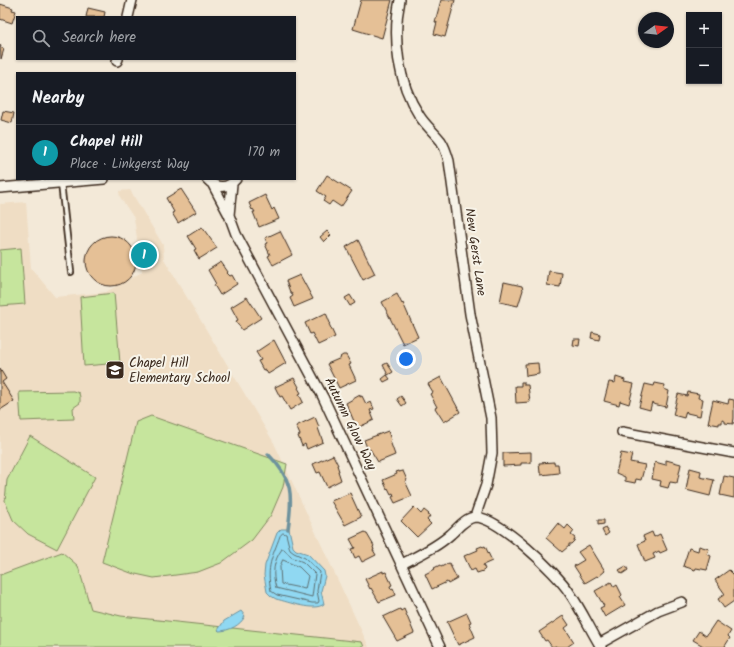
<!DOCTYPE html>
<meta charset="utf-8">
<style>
:root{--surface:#171b24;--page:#20242c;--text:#f1f3f6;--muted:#9ea1a6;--line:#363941;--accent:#d93025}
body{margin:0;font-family:Kalam,sans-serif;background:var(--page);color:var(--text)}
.controls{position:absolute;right:12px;top:12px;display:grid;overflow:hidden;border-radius:0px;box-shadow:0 1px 3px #0004}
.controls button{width:36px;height:36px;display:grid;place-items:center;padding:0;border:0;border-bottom:1px solid var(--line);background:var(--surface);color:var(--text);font:20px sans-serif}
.compass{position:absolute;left:638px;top:12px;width:36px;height:36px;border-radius:50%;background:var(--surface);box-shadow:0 1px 3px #0004;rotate:75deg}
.you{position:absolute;left:406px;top:359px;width:14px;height:14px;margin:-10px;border:3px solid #fff;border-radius:50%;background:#1a73e8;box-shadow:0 0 0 6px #1a73e833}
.badge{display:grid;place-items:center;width:26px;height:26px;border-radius:50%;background:var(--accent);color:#fff;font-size:13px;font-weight:700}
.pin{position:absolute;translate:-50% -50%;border:2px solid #fff;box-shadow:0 1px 4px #0006}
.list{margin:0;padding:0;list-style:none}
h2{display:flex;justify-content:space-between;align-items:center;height:52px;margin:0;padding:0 16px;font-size:17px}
h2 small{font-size:13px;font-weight:400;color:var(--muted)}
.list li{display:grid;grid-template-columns:26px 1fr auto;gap:12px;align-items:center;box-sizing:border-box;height:56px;padding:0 16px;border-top:1px solid var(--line)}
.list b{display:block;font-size:15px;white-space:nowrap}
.list p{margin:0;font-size:13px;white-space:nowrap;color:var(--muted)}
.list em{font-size:13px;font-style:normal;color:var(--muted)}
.icon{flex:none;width:22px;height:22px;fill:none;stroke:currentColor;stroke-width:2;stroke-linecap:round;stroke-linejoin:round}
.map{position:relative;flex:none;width:734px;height:647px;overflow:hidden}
.search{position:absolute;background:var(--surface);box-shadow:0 1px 3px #0004;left:16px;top:16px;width:280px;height:44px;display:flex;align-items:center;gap:10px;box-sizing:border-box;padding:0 14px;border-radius:0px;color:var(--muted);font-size:15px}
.panel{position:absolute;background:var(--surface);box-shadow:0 1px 3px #0004;left:16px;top:72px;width:280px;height:108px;border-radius:0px}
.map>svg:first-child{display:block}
.built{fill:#efddc4}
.green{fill:#c6e59d;stroke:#80885e}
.water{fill:#90d8f2;stroke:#6e929d}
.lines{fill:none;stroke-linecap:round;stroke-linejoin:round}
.shore{stroke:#5d7073;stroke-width:1}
.stream{stroke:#6e929d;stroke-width:3.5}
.building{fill:#e5c096;stroke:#3b2a1e}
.lane-casing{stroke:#3b2a1e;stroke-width:8}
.street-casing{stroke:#3b2a1e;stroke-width:12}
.lane{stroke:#f7f3e8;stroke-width:4.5}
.street{stroke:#f7f3e8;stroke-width:9}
.labels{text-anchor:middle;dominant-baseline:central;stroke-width:4;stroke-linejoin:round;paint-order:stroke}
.street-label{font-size:13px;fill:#3b2a1e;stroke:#f7f3e8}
.poi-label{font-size:13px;fill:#3b2a1e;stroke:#f7f3e8;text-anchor:start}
</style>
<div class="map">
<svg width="734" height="647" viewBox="0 0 734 647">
<rect width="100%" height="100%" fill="#f3e9d8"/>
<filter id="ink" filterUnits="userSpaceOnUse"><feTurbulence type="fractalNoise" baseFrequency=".025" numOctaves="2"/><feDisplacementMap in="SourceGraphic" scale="8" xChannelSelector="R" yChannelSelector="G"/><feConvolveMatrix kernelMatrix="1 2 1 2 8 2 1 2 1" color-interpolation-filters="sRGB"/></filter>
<g filter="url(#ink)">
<path class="built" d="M 130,190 L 163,245 L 164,259 L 274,443 L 369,647 L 0,647 L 0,204 L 26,202 L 31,268 L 55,297 L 106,292 L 142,272 L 134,218 L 120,197 L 119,191 Z"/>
<path class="green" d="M 21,248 L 25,304 L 0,306 L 0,250 Z
M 114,293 L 120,363 L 84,366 L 80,297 Z
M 73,391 L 79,393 L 80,397 L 80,403 L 73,408 L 74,419 L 21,421 L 19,392 Z
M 151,416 L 287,464 L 283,487 L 271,515 L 252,540 L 221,563 L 198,572 L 154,578 L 131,573 L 102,562 L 136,422 Z
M 30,436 L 95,477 L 57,549 L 28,534 L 13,520 L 5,501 L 7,480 Z
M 62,552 L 78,566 L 91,609 L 121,616 L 362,642 L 364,647 L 0,647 L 0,575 Z"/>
<path class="water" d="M 281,529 L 289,529 L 293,547 L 296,550 L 308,554 L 324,571 L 325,576 L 321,591 L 324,604 C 314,612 289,602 276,599 L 271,596 L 267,592 L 264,575 L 265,565 L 277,533 Z
M 241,611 L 245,616 C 241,625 229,631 219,631 L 218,630 L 224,621 Z"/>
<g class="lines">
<path class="shore" d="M 283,533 L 286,534 L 290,550 L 294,553 L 305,558 L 320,572 L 317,591 L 319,601 L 318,603 L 312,603 L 277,595 L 271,591 C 266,566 272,558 280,536 Z
M 282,549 L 284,549 L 291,557 L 303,562 L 315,574 L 312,597 L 276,588 C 272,574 273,561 282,549 Z
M 283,560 L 299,567 L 308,576 L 305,589 L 281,584 L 280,567 Z"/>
<path class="stream" d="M 268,454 C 293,479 293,495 288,529"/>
</g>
<path class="building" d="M 361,0 L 392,0 L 382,38 L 353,29 Z
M 441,0 L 455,0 L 445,37 L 434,34 L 437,22 L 435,22 Z
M 0,4 L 13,8 L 12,10 L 16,11 L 12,23 L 0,19 Z
M 88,8 L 105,12 L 104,17 L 86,17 Z
M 0,44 L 1,45 L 0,47 L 4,49 L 1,59 Z
M 3,111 L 14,113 L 12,123 L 1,120 Z
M 327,175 L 352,191 L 341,207 L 332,201 L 329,205 L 323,201 L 326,197 L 317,191 Z
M 181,189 L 196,212 L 178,223 L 172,213 L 174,212 L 166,198 Z
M 265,195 L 272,210 L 274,208 L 279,219 L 259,227 L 253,212 L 255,212 L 253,209 L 252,210 L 249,203 Z
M 202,227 L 217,248 L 199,259 L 194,250 L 196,249 L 188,236 Z
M 280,231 L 292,255 L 273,265 L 268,256 L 270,255 L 265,244 L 267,243 L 265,238 Z
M 327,231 L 331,235 L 324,242 L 320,237 Z
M86 261a25 25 0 1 1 50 0a25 25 0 1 1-50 0Z
M 358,240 L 375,274 L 363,280 L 346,247 Z
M 221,262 L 228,272 L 227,273 L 230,276 L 232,275 L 237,284 L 220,295 L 214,285 L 216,284 L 208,270 Z
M 549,271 L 562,273 L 560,287 L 547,285 Z
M 300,275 L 313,299 L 294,307 L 290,298 L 293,296 L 291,292 L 290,292 L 286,281 Z
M 504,282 L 522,286 L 523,290 L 518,306 L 500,302 Z
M 397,294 L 402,304 L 403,303 L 418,337 L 403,344 L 382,302 Z
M 350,295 L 355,303 L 350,306 L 345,298 Z
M 247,297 L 261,318 L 242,330 L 236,321 L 238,320 L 231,307 Z
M 326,313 L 330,323 L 329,324 L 335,337 L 318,345 L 312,333 L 310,334 L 305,323 Z
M 592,332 L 600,334 L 599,340 L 591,338 Z
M 574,339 L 580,339 L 579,346 L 573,345 Z
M 274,340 L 286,363 L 268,374 L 265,369 L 263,370 L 258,361 L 261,360 L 256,352 Z
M 343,355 L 346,355 L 351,364 L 349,365 L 356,380 L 339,388 L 327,364 L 341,358 L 340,357 Z
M 387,363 L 393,372 L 388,375 L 383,365 Z
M 538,363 L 539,374 L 526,376 L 525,364 Z
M 0,369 L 6,379 L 2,382 L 14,401 L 0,410 Z
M 387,375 L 390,379 L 384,382 L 382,379 Z
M 441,377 L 460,412 L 444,422 L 435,408 L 437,407 L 430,394 L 433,392 L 428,384 Z
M 616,377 L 625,380 L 624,382 L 634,384 L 629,404 L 620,401 L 619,405 L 604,401 L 609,382 L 615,383 Z
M 294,378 L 299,387 L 298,388 L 301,393 L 299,394 L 303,402 L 290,410 L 282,396 L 280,397 L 275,387 Z
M 521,382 L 524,382 L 524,385 L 528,385 L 530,402 L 516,403 L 515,386 L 521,386 Z
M 655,383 L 665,385 L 664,389 L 669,391 L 666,407 L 653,404 L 652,402 L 650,410 L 639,407 L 645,384 L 654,386 Z
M 688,392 L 699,394 L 698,398 L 703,399 L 700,416 L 687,413 L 687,412 L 686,411 L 684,418 L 673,415 L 678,394 L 687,396 Z
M 360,395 L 360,397 L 362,396 L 366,404 L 371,402 L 374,409 L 370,410 L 374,420 L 357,428 L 346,403 Z
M 401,396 L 406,403 L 402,406 L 397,399 Z
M 729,399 L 734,400 L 734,418 L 733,424 L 725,423 L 725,421 L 722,420 L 722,423 L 719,423 L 719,425 L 708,423 L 713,400 L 728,404 Z
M 315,417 L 319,427 L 318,428 L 323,442 L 307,449 L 305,444 L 302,446 L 298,436 L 300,435 L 296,426 Z
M 388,431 L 391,440 L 390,441 L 395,455 L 378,462 L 370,449 L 368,450 L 364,440 Z
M 531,452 L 531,463 L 521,463 L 521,465 L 503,466 L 503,453 Z
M 621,453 L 632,455 L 630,462 L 645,465 L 641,480 L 636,479 L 635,483 L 625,481 L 625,477 L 616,473 Z
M 333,455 L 338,465 L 337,465 L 339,471 L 338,471 L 341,480 L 327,487 L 320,472 L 317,473 L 313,464 Z
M 666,460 L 681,464 L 677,483 L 670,482 L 668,488 L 660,486 L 661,481 L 652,479 L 655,462 L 666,465 Z
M 554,462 L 554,464 L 558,464 L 559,473 L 541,475 L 541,473 L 540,473 L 539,463 Z
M 690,468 L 701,471 L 700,477 L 714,480 L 710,496 L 686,490 Z
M 399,471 L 399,472 L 403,471 L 407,480 L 405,481 L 412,496 L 395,503 L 392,497 L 394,496 L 393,493 L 391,494 L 388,488 L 387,489 L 383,480 L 397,474 L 396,472 Z
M 724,476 L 734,478 L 734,498 L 720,495 Z
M 350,493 L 361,517 L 345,525 L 331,501 Z
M 414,507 L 421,514 L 424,510 L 429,514 L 428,515 L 430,516 L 427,520 L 431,524 L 417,537 L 401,521 Z
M 598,520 L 604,520 L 604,524 L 598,525 Z
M 558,523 L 565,529 L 568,525 L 574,531 L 571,535 L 575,538 L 574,541 L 571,544 L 569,544 L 569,546 L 562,552 L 546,538 Z
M 606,528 L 609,533 L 605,536 L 602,530 Z
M 365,532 L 366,534 L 367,534 L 374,546 L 373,547 L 374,550 L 373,550 L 376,555 L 362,562 L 359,556 L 355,558 L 351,549 L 355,548 L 350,539 Z
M 652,532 L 654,537 L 660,534 L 667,550 L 660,553 L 659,551 L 653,554 L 655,558 L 645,562 L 638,544 L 645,541 L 643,536 Z
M 589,545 L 605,571 L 598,577 L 597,576 L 585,583 L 574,566 L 584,560 L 578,552 Z
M 482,546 L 483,547 L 485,546 L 492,561 L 483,565 L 485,569 L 483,571 L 477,573 L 475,569 L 471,571 L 464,556 L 478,550 L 477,548 Z
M 699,546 L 709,549 L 707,554 L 711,556 L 707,570 L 696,568 L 695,570 L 683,566 L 689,548 L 698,551 Z
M 449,563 L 457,579 L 448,584 L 447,582 L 432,589 L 425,574 L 435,569 L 434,568 L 440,565 L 441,567 Z
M 626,566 L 628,570 L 622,574 L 619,570 Z
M 729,570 L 734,575 L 734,601 L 724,608 L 718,599 L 725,594 L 715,580 Z
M 383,571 L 383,573 L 386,572 L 392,585 L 390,586 L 391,589 L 393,588 L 396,595 L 379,602 L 371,588 L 370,589 L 365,579 Z
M 611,582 L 614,587 L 617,585 L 622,595 L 620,597 L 625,605 L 605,617 L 600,608 L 604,606 L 595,591 Z
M 400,609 L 401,611 L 404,609 L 414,633 L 397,641 L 383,617 Z
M 467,613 L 471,622 L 469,623 L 475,637 L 458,645 L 447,622 Z
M 563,616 L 569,625 L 565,628 L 574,642 L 567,647 L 557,647 L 556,646 L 552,647 L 547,640 L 545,641 L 539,632 Z
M 716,621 L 731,631 L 728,636 L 730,638 L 725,646 L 726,647 L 705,647 L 693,640 L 699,631 L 706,636 Z"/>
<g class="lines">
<defs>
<path id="lane" d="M 61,183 L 71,272"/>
<path id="street" d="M 400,0 C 392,37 398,83 419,115 C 425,125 434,132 441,141 C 445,147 447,154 449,161 L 470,314 L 491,418 L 492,453 L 486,485 L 475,517
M 128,17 L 132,0
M 117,61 L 118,59
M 207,179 C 216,189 228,189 236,179
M 213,185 L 229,215 L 236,234 L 323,397 L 440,647
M 0,188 L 104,179
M 229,215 L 232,184
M 622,432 L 734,453
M 402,564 C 419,555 437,547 451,534 C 458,528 465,518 475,517 C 498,517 557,573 569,592 C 581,609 590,629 601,647
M 599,644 L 658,611 L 682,602"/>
</defs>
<use href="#lane" class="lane-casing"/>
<use href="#street" class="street-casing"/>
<use href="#lane" class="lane"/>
<use href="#street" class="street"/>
</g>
</g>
<defs>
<symbol id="school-square" viewBox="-11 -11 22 22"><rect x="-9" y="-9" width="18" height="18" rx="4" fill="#3b2a1e" stroke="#f7f3e8"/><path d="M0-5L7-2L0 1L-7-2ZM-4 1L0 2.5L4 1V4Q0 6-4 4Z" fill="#fff"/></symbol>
</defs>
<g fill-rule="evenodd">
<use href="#school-square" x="104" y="359" width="22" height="22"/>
</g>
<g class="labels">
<g class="street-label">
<text transform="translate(475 252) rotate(82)">New Gerst Lane</text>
<text transform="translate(350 424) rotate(64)">Autumn Glow Way</text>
</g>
<g class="poi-label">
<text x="129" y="363">Chapel Hill<tspan x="129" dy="15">Elementary School</tspan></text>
</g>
</g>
</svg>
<div class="controls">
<button>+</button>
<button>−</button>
</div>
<svg class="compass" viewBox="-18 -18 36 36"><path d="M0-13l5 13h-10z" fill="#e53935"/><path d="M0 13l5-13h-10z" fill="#9ea1a6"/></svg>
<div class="you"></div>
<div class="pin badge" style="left:144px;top:255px;background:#0f9aa8">1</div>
<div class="search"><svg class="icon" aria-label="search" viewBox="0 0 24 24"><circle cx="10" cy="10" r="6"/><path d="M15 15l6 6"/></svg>Search here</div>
<section class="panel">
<h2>Nearby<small></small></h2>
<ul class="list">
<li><span class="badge" style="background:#0f9aa8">1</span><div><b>Chapel Hill</b><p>Place · Linkgerst Way</p></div><em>170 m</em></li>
</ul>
</section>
</div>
